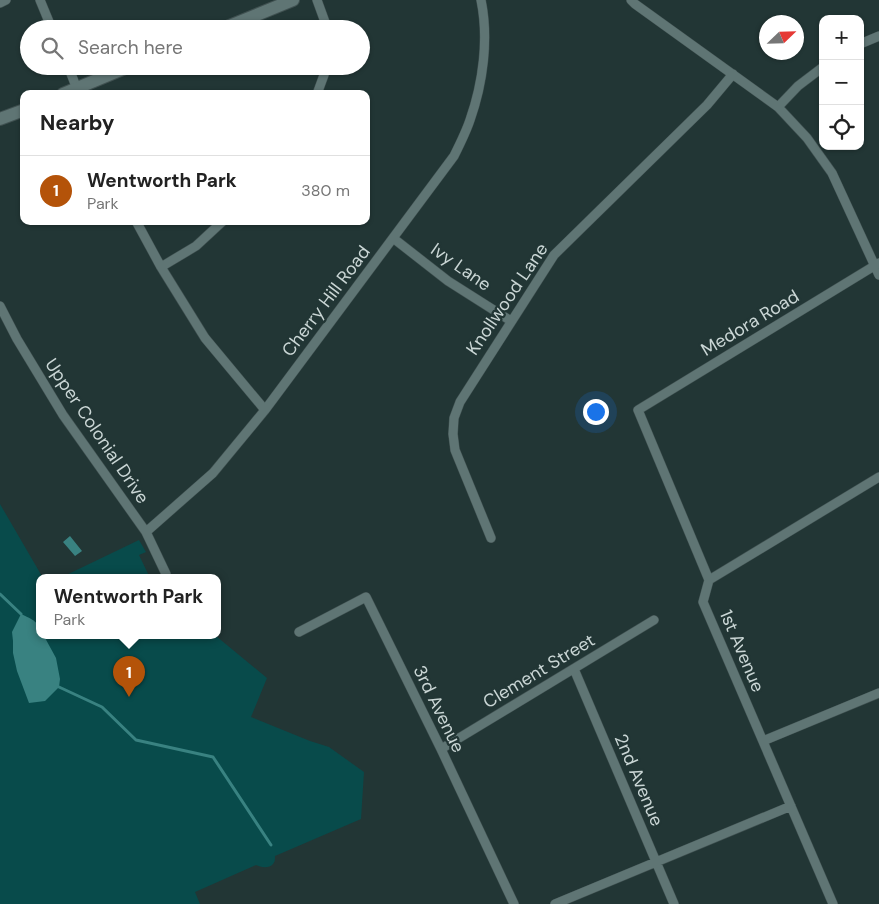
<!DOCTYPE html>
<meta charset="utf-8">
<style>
:root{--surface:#fff;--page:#f2f2f2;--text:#222;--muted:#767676;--line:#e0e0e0;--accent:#b45309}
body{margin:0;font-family:"DM Sans",sans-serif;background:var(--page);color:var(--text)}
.controls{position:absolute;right:15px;top:15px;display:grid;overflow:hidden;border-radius:10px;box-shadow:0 1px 4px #0004}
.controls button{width:45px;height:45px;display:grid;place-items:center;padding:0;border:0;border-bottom:1px solid var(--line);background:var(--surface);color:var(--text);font:25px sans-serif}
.compass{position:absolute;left:759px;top:15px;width:45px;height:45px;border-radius:50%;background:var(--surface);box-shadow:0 1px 4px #0004;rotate:67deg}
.you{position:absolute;left:595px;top:411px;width:18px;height:18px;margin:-12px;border:4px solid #fff;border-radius:50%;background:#1a73e8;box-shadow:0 0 0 8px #1a73e833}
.badge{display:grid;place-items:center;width:32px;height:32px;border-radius:50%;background:var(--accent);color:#fff;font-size:16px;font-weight:700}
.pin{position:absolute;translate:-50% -41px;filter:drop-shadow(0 1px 2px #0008)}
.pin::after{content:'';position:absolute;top:26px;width:18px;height:15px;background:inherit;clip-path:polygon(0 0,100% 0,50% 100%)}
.popup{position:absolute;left:36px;top:574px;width:185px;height:65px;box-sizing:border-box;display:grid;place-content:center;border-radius:10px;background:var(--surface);filter:drop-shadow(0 1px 4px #0005);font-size:16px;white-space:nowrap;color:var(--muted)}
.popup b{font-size:19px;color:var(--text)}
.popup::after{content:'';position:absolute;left:50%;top:100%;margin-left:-10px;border:10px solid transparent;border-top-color:var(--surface)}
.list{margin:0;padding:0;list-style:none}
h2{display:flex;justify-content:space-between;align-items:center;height:65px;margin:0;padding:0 20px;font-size:21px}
h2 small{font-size:16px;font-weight:400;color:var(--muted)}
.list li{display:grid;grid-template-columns:32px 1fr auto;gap:15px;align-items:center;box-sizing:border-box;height:70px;padding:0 20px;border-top:1px solid var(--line)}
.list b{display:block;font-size:19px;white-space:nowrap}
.list p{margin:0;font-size:16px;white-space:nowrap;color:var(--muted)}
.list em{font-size:16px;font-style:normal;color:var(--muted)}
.icon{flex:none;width:28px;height:28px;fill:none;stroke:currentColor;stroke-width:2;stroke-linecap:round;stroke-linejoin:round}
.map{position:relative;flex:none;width:879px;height:904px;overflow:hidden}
.search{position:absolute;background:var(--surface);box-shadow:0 1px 4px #0004;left:20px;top:20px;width:350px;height:55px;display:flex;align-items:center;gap:12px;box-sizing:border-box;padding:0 18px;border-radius:28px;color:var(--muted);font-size:19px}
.panel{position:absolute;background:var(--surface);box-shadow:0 1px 4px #0004;left:20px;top:90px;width:350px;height:135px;border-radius:10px}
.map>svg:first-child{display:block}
.green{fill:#084b4b}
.water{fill:#398281}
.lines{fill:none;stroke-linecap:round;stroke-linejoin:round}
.stream{stroke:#398281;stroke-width:3}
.street-casing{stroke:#405151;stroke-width:10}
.secondary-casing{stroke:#405151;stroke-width:14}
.street{stroke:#5f7574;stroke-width:9}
.secondary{stroke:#5f7574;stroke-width:12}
.labels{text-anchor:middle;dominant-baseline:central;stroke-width:4.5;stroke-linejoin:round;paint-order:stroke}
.street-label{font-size:18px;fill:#cad6d5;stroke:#223635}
</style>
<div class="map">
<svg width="879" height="904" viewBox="0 0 879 904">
<rect width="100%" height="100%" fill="#223635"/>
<path class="green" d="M 0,504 L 43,578 L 40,578 L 40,636 L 216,636 L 267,678 L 251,717 L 310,741 L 329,747 L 364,772 L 361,819 L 275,856 C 275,859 275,862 273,864 C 269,869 260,867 256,865 L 195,892 L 200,904 L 0,904 Z
M 139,540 L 146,552 L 139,555 L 150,578 L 60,578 Z"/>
<path class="water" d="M 70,536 L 82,551 L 75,556 L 63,542 Z
M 21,614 C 33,620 40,621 40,636 L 44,636 L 56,658 L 60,679 L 59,687 L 45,701 L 29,703 L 17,671 L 13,653 L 13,641 L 12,632 Z"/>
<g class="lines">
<path class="stream" d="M 0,594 L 21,614
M 59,687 L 102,707 L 136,740 L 213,757 L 271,845"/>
<defs>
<path id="street" d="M 40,0 L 52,29
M 317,0 L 325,22 L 325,29
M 631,0 L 635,4 L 778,107 L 807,138 L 832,173 L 879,275
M 0,3 L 6,0
M 860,44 L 879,36
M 68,66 L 79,94
M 317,94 L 324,75 L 325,66
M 778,107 L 798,86 L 823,67
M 136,221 L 161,267 L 205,338 L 265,410
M 393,238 L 448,281 L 511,321
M 161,267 L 196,246 L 223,221
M 0,306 L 17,339 L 63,415 L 146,532 L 166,574
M 146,532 L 213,473 L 265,410 L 454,156 C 460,144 466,132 470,120 C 483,83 489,39 481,0
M 491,538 L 455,450 L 453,434 L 454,418 L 460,402 L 554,255 L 707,105 L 733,74
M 709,580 L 879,477
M 299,632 L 366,597 L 441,749 L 514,904
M 574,669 L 674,904
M 763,741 L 879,693
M 441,749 L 654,620
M 555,904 L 791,806
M 833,904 L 703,602 L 709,580 L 638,410 L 879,263"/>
<path id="secondary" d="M 222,29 L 293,0
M 63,94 L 130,66
M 0,119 L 24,110"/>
</defs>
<use href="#street" class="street-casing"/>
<use href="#secondary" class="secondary-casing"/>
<use href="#street" class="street"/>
<use href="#secondary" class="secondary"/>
</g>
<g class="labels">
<g class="street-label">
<text transform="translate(461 267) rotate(35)">Ivy Lane</text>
<text transform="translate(507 299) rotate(-56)">Knollwood Lane</text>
<text transform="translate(326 301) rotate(-53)">Cherry Hill Road</text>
<text transform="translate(750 323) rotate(-31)">Medora Road</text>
<text transform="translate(97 431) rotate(56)">Upper Colonial Drive</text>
<text transform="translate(742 651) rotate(67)">1st Avenue</text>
<text transform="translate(539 671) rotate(-31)">Clement Street</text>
<text transform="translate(439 709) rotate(64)">3rd Avenue</text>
<text transform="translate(639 780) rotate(67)">2nd Avenue</text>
</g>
</g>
</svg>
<div class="controls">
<button>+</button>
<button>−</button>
<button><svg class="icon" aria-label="locate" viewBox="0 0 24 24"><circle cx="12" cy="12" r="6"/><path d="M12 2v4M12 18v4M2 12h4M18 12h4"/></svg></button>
</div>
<svg class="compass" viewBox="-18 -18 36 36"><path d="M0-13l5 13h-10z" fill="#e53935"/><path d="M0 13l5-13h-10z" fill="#767676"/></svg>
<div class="you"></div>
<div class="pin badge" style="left:129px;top:697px">1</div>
<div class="popup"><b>Wentworth Park</b>Park</div>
<div class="search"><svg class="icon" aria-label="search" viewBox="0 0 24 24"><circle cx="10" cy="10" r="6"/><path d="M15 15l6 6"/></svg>Search here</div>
<section class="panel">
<h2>Nearby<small></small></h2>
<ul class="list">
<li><span class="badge">1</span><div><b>Wentworth Park</b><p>Park</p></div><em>380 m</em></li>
</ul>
</section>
</div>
